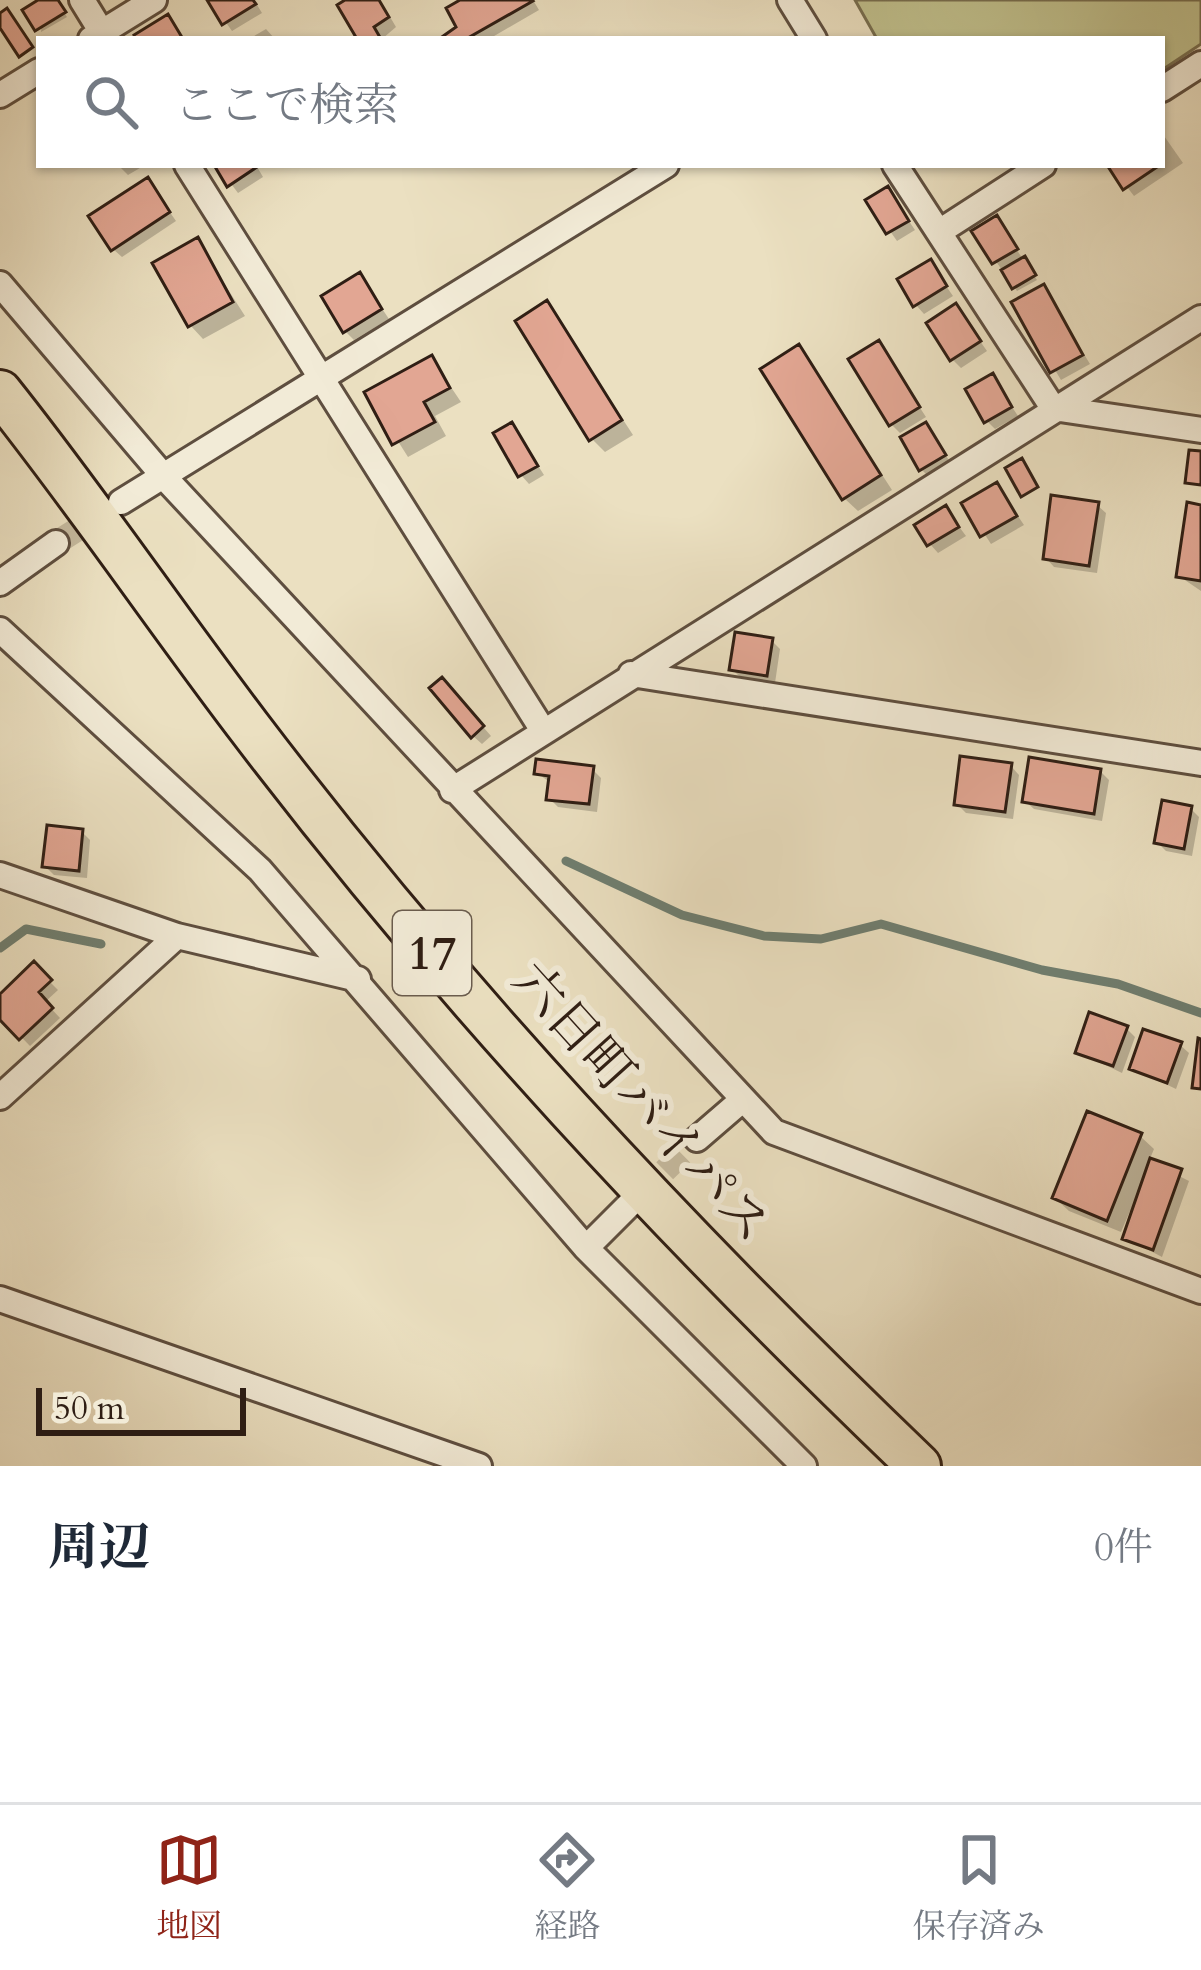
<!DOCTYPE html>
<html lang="ja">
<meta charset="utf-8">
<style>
:root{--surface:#fff;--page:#f6f6f7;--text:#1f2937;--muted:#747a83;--line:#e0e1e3;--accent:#8f2418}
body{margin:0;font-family:Cardo,"Noto Serif JP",serif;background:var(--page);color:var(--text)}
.scale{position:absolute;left:36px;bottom:30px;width:210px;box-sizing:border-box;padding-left:12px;border:6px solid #2f1e14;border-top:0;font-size:33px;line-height:42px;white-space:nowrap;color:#2f1e14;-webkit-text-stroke:9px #f2ebd7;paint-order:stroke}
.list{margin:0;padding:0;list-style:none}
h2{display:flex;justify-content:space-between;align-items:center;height:156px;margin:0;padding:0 48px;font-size:51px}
h2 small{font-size:39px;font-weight:400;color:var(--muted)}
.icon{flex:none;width:66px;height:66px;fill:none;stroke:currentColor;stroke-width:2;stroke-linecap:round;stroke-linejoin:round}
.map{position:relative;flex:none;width:1201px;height:1466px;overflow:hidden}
.search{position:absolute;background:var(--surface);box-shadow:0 3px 9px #0004;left:36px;right:36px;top:36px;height:132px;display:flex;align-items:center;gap:30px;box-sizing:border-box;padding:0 42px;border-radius:0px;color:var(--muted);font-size:45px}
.sheet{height:336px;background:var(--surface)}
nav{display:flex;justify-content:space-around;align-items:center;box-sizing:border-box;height:168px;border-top:3px solid var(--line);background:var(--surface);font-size:33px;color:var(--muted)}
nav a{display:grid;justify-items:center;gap:6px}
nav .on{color:var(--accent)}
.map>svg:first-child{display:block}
.green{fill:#c0c08d;stroke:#786f50;stroke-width:3}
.shadow{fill:#0003}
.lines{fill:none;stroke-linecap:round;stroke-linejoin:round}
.stream{stroke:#6f7e70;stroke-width:9}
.building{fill:#e2a693;stroke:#2f1e14;stroke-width:3}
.street-tunnel{stroke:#c5b99e;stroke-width:24;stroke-dasharray:24 12;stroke-linecap:butt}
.street-casing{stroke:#5e4e3f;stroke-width:30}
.highway-casing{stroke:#2f1e14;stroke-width:48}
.street{stroke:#f2ebd7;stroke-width:24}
.highway{stroke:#ebe0c1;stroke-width:42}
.labels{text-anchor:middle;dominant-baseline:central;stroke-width:12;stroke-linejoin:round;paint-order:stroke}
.shield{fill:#f2ebd7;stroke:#6a5c4e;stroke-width:3}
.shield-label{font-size:48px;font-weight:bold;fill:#2f1e14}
.street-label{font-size:51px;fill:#2f1e14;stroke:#f2ebd7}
</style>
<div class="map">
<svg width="1201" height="1466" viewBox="0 0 1201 1466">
<rect width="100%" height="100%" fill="#ebe0c1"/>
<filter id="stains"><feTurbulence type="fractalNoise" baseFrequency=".00167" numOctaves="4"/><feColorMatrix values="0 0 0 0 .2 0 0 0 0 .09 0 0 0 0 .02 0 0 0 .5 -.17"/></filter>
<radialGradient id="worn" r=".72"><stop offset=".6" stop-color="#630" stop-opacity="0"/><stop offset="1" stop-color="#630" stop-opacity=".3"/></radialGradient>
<path class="green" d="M 855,0 L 1201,0 L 1201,44 L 1162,70 L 1162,39 L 877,39 Z"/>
<path class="shadow" d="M 44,0 L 56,0 L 67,17 L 41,32 Z
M 210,0 L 254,0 L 262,13 L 232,31 Z
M 351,0 L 380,0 L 396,27 L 382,39 L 360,39 Z
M 466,0 L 533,0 L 539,10 L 489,39 L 443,39 L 460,28 Z
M 266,29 L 275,39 L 249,39 Z
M 1162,133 L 1183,163 L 1134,196 L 1110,165 L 1162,165 Z
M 118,165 L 145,165 L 128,175 Z
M 217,165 L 256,165 L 263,177 L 238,193 Z
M 148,181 L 176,221 L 122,257 L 113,249 Z
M 888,190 L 915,230 L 897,241 L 869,201 Z
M 996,219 L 1037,280 L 1017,291 L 975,232 Z
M 197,241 L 245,316 L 203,339 L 190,325 Z
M 930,263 L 953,296 L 924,314 L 916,305 Z
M 360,276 L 389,319 L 354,340 L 345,331 Z
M 1043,287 L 1090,364 L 1061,380 L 1015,303 Z
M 547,303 L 633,435 L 605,452 L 592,439 Z
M 956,307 L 987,351 L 961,368 L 952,359 Z
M 878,344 L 926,417 L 900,433 L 891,424 Z
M 799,348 L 892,490 L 858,511 L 844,498 Z
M 432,359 L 461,402 L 435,416 L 446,436 L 408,457 L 368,394 Z
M 992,377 L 1018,416 L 995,429 L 987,421 Z
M 512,425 L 544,475 L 529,484 L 521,475 Z
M 926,425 L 952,465 L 930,478 L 921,469 Z
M 997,485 L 1024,525 L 991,544 L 965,504 Z
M 1097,505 L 1106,513 L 1097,573 L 1054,567 L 1046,558 Z
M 1201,508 L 1201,591 L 1179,576 Z
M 946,509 L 966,536 L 938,553 L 930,544 Z
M 771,640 L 780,649 L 775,683 L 741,678 L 732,669 Z
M 450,689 L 491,736 L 482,744 L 473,736 Z
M 1011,766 L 1019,775 L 1013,819 L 966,813 L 957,804 Z
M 592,769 L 601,778 L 597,812 L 558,807 L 549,798 L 551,783 L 537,773 Z
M 1100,771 L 1109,780 L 1102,821 L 1034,809 L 1025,801 Z
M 1190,808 L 1199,817 L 1192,856 L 1166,851 L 1157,842 Z
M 82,832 L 90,840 L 87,878 L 54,875 L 45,866 Z
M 34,966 L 58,990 L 45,1002 L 60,1018 L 30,1046 L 0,1015 L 0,998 Z
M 1126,1028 L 1135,1037 L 1122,1073 L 1078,1052 Z
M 1180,1045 L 1189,1053 L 1176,1089 L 1132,1068 Z
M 1140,1136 L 1154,1149 L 1149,1161 L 1189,1181 L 1162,1257 L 1126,1238 L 1135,1212 L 1130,1211 L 1121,1232 L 1069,1211 L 1055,1198 Z"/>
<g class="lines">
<path class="stream" d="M 566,861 L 682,915 L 764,936 L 821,939 L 881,924 L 1042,970 L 1118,984 L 1201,1013
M 0,948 L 26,929 L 101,944"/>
</g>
<path class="building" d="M 38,0 L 58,0 L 66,12 L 35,31 L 22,10 Z
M 207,0 L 253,0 L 256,4 L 222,25 Z
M 345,0 L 379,0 L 389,17 L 374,27 L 381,39 L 357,39 L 337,5 Z
M 460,0 L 532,0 L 533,1 L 466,39 L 439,39 L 456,27 L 446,8 Z
M 7,8 L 33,47 L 19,57 L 0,28 L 0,13 Z
M 168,14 L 183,39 L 136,39 L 134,35 Z
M 214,165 L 255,165 L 257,167 L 227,187 Z
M 1107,165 L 1160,165 L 1123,190 Z
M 148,177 L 170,212 L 111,251 L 88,216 Z
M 888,186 L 909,221 L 886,234 L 865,200 Z
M 997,215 L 1018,249 L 992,264 L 971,231 Z
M 198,237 L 233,302 L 188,327 L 152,263 Z
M 1025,256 L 1036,275 L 1012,289 L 1001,270 Z
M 931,259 L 947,286 L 913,307 L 897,279 Z
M 360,272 L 382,309 L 343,333 L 321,296 Z
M 1044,284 L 1083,355 L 1050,373 L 1011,302 Z
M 547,300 L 622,420 L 589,441 L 515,321 Z
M 956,303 L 981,341 L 950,361 L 926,323 Z
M 879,340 L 920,407 L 889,426 L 848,359 Z
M 799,344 L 881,475 L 842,500 L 760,369 Z
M 432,355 L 450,388 L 424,402 L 435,422 L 392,445 L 364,392 Z
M 993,373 L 1012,407 L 984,423 L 965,389 Z
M 512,422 L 538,466 L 518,477 L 493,433 Z
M 926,422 L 946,455 L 919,471 L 900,437 Z
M 1189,450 L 1201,451 L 1201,485 L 1185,483 Z
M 1022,458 L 1038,487 L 1021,497 L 1005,468 Z
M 997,482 L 1017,516 L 980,537 L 961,503 Z
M 1051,495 L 1099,502 L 1089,566 L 1043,559 Z
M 1187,502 L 1201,505 L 1201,581 L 1176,577 Z
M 946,505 L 959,527 L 927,546 L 914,525 Z
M 735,632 L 773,638 L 767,676 L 729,670 Z
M 442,677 L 484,726 L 471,738 L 429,688 Z
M 960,756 L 1012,763 L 1005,812 L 954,805 Z
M 1029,757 L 1101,769 L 1094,814 L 1022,802 Z
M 536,759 L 594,766 L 589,804 L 546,800 L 549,776 L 534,774 Z
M 1162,800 L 1192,806 L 1184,849 L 1154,843 Z
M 47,825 L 83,829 L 79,871 L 42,867 Z
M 34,961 L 52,980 L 39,992 L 53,1008 L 19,1040 L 0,1020 L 0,994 Z
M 1089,1012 L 1128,1026 L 1113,1066 L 1075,1053 Z
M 1143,1029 L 1182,1042 L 1167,1083 L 1129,1069 Z
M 1198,1038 L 1201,1039 L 1201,1089 L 1192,1088 Z
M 1087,1111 L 1142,1133 L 1107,1221 L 1052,1198 Z
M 1150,1158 L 1182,1169 L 1153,1250 L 1122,1239 Z"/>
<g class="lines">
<path class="street-tunnel" d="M 56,543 L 105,512
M 639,1196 L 697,1139"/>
<defs>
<path id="street" d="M 82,0 L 106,39
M 790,0 L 814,39
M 91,39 L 154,0
M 1162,89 L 1201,64
M 0,95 L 39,71
M 187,165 L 542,729
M 895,165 L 1053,408 L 1201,430
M 939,232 L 1043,165
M 0,284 L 166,479 L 774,1132 L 1201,1291
M 121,502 L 666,165
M 0,583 L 56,543
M 0,630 L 260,870 L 586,1248 L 804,1466
M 631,674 L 1201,763
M 452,790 L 1201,318
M 0,875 L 177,936 L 358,979
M 0,1097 L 177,936
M 697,1139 L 741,1101
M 586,1248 L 632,1202
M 0,1299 L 479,1466"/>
<path id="highway" d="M 0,392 C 87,501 165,617 249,727 C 451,993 679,1236 919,1466"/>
</defs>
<use href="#street" class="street-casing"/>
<use href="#highway" class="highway-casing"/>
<use href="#street" class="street"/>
<use href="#highway" class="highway"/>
</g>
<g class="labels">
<rect class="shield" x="393" y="911" width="78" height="84" rx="9"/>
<g class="shield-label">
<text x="432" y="953">17</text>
</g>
<g class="street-label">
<text transform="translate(641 1103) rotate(48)">六日町バイパス</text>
</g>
</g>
<rect width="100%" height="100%" filter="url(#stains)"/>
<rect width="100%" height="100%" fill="url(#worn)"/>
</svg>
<div class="scale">50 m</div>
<div class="search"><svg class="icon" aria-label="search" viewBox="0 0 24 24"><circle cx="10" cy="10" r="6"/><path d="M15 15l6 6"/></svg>ここで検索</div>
</div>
<section class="sheet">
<h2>周辺<small>0件</small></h2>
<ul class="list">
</ul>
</section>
<nav>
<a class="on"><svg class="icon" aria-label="map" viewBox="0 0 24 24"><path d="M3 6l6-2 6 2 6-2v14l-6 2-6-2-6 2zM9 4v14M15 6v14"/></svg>地図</a>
<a><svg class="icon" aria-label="directions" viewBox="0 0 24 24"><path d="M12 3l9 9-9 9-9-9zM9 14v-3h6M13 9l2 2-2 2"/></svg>経路</a>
<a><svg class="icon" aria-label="saved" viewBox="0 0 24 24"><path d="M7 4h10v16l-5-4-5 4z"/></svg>保存済み</a>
</nav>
